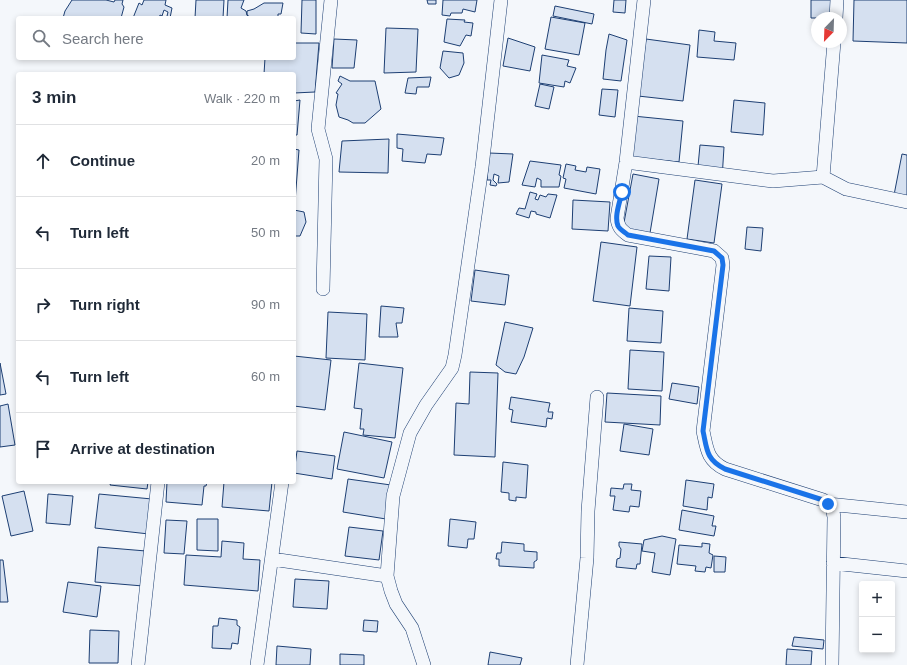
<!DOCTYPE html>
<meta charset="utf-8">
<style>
:root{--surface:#fff;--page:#f6f6f7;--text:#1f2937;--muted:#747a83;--line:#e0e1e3}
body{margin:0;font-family:Arial,sans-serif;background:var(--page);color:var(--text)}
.controls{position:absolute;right:12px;bottom:12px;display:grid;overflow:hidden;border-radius:4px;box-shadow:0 2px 6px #0003}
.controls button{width:36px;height:36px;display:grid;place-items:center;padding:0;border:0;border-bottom:1px solid var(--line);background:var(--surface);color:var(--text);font:20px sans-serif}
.compass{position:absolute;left:811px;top:12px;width:36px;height:36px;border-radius:50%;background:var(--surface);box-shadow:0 2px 6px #0003;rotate:203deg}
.stop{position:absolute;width:12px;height:12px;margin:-9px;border:3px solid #1a73e8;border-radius:50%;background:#fff}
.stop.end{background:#1a73e8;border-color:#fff;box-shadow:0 1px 4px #0008}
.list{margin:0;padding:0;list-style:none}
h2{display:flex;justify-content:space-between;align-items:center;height:52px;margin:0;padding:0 16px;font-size:17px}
h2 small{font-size:13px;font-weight:400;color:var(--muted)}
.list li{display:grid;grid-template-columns:26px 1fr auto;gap:12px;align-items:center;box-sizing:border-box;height:72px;padding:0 16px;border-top:1px solid var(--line)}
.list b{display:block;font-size:15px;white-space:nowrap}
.list em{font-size:13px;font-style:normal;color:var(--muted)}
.icon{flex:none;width:22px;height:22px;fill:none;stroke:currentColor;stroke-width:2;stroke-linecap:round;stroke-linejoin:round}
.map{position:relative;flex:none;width:907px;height:665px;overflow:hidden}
.search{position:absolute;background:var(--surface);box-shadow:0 2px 6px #0003;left:16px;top:16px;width:280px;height:44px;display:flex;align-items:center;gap:10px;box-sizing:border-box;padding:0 14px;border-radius:4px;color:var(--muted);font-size:15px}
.panel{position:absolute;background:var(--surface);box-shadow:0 2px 6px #0003;left:16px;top:72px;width:280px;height:412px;border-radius:4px}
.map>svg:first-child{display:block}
.building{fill:#d5e0f0;stroke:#1d3f73}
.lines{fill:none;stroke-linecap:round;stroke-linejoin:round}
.street-casing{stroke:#1d3f73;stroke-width:14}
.street{stroke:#f4f7fb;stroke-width:13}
.route{stroke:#1a73e8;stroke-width:5}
</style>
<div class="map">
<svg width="907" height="665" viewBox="0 0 907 665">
<rect width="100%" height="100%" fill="#f4f7fb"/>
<path class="building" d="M 72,0 L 106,0 L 114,2 L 115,0 L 123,0 L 122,4 L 124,7 L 121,18 L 63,18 L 65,11 Z
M 144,0 L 166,0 L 165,5 L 172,8 L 170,18 L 167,16 L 168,12 L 164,10 L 162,16 L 160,15 L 159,18 L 133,18 L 139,3 L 142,5 Z
M 196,0 L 224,0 L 223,18 L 195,18 Z
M 228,0 L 244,0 L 241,8 L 246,11 L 247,15 L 249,18 L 227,18 Z
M 302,0 L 316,0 L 316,34 L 301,33 Z
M 427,0 L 436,0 L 436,4 L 428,4 Z
M 443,0 L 477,0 L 475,12 L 463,9 L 462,13 L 451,13 L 450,16 L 442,15 Z
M 614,0 L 626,0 L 625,13 L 613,12 Z
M 811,0 L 833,0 L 833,18 L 811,18 Z
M 854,0 L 907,0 L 907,43 L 853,41 Z
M 264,3 L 283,3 L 281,14 L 278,14 L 278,18 L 250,18 L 250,17 L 247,15 L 247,11 L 254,9 Z
M 555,6 L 594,14 L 592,24 L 553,16 Z
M 551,17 L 585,23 L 579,55 L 545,49 Z
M 447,19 L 465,20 L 464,22 L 473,23 L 471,36 L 466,35 L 460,46 L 444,42 Z
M 386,28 L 418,29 L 416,72 L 384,73 Z
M 699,30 L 715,32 L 714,41 L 736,43 L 734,60 L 697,57 Z
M 609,34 L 627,40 L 621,81 L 603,79 L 606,50 Z
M 508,38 L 535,47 L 530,71 L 503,66 Z
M 334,39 L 357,40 L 354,68 L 332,68 Z
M 646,39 L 690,45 L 683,101 L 638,96 Z
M 294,43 L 319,43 L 315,92 L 294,93 L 294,74 L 264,74 L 265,58 L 294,58 Z
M 443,51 L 463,53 L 464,63 L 459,75 L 449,78 L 440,68 Z
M 542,55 L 569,60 L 567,66 L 576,68 L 570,83 L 565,81 L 564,87 L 539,83 Z
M 340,76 L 350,81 L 375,81 L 381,109 L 365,123 L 353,123 L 348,120 L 339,117 L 336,105 L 338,94 L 336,93 L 342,84 L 338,81 Z
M 431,77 L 429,87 L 417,87 L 416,94 L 405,93 L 408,78 Z
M 540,84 L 554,87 L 549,109 L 535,106 Z
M 602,89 L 618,90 L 615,117 L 599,115 Z
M 300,100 L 297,135 L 294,135 L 294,101 Z
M 734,100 L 765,103 L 763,135 L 731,132 Z
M 633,116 L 683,121 L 679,162 L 628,157 Z
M 397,134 L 444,138 L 441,155 L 427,154 L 425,163 L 402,161 L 403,149 L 397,148 Z
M 389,139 L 388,173 L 339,172 L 342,141 Z
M 700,145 L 724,147 L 722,179 L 697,177 Z
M 294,149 L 299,150 L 295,202 L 294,202 Z
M 489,153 L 513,154 L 509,182 L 498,183 L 499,176 L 494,174 L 493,180 L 497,184 L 496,186 L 490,185 L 491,180 L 487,180 Z
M 902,154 L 907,155 L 907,198 L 894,195 Z
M 530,161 L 561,165 L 559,175 L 561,176 L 559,187 L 541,187 L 541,180 L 537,178 L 535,187 L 522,185 Z
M 566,164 L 576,166 L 575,170 L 586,172 L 587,167 L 600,169 L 596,194 L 564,188 L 566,179 L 563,178 Z
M 633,174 L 659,179 L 650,233 L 623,228 Z
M 695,180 L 722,184 L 714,243 L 687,239 Z
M 530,192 L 537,194 L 535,199 L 538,200 L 540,195 L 546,197 L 548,194 L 557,195 L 550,218 L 536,214 L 536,212 L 531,211 L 529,218 L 516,214 L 519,208 L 525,209 Z
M 573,200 L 610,202 L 608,231 L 572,229 Z
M 294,210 L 304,212 L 306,222 L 300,236 L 294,236 Z
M 747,227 L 763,228 L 761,251 L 745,249 Z
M 601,242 L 637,247 L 630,306 L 593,301 Z
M 649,256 L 671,257 L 669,291 L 646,289 Z
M 475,270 L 509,275 L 505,305 L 471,301 Z
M 381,306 L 404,308 L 402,323 L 396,323 L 398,337 L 379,337 Z
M 629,308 L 663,311 L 661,343 L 627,341 Z
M 328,312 L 367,314 L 365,360 L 326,358 Z
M 505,322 L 533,328 L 524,357 L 516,374 L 505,372 L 496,365 Z
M 630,350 L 664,352 L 662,391 L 628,389 Z
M 294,356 L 331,360 L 325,410 L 294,406 Z
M 0,363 L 6,394 L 0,395 Z
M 359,363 L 403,368 L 395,438 L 363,435 L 364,429 L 360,429 L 362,409 L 354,408 Z
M 470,372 L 498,373 L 495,457 L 454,455 L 456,403 L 469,404 Z
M 672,383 L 699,387 L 697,404 L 669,399 Z
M 607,393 L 661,396 L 660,425 L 605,422 Z
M 511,397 L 550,403 L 548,412 L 553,412 L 552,419 L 547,418 L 546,427 L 511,422 L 513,410 L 509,409 Z
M 8,404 L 15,445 L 0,447 L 0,406 Z
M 624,424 L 653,429 L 649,455 L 620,451 Z
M 344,432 L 392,442 L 384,478 L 337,469 Z
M 297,451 L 335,456 L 332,479 L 294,473 Z
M 503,462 L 528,465 L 526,498 L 516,497 L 516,501 L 509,500 L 509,493 L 501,492 Z
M 348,479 L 391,485 L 386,519 L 343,512 Z
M 686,480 L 714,484 L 712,498 L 708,497 L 707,510 L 683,506 Z
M 111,482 L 148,482 L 147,489 L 110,485 Z
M 167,482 L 207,482 L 206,486 L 204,486 L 202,505 L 166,502 Z
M 224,482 L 272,482 L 269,511 L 222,507 Z
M 624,484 L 632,484 L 631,490 L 641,491 L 639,507 L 630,506 L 629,512 L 613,510 L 615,496 L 610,496 L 611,488 L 623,489 Z
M 24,491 L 33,531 L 11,536 L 2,496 Z
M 48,494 L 73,496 L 70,525 L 46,523 Z
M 99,494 L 152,499 L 149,534 L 95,528 Z
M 682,510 L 714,516 L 712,526 L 716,526 L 714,536 L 679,530 Z
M 197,519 L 218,519 L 218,551 L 197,550 Z
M 450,519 L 476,522 L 474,539 L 468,539 L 467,548 L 448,546 Z
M 166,520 L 187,521 L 184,554 L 164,553 Z
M 349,527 L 383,531 L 379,560 L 345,556 Z
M 662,536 L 676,539 L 670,575 L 652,572 L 655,553 L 642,551 L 644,540 Z
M 222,541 L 244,543 L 243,559 L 260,560 L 258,591 L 184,585 L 186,555 L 221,557 Z
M 502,542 L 524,544 L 524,551 L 537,552 L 537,560 L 534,562 L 534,568 L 499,566 L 499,559 L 496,559 L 497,553 L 501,553 Z
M 619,542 L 642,544 L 640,564 L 637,564 L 636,569 L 616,567 L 617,559 L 620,558 L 621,549 L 619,546 Z
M 702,543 L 710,544 L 709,553 L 713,555 L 711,568 L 706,567 L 705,572 L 695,571 L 696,566 L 677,564 L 679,545 L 702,547 Z
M 98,547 L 146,551 L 143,586 L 95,582 Z
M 714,556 L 726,557 L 725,572 L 714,572 Z
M 0,560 L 3,560 L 8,602 L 0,602 Z
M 295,579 L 329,581 L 327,609 L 293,607 Z
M 68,582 L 101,586 L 97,617 L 63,612 Z
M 219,618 L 237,620 L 237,625 L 240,627 L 238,644 L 232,643 L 231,649 L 212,648 L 213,626 L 218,626 Z
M 364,620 L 378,621 L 377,632 L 363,631 Z
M 90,630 L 119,631 L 118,663 L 89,663 Z
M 794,637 L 824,640 L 823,649 L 792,646 Z
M 277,646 L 311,649 L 310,665 L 276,665 Z
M 787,649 L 812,651 L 811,665 L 786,665 Z
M 490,652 L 522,658 L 520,665 L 488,665 Z
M 340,654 L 364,655 L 364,665 L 340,665 Z"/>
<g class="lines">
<defs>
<path id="street" d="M 644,0 L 626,162 L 617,218 C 618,227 621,230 628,235 L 714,251 L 722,258 L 723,265 L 703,431 C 707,449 707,460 725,469 L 823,500 L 832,507 L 834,517 L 832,665
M 836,18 L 837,0
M 626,162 L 773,181 L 823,177 L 846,189 L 907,202
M 823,177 L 834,42
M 323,289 L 326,159 L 318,129 L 331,0
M 828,504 L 907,512
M 272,559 L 387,576
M 833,563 L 907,571
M 138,665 L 158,482
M 257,665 L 282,482
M 424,665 L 412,628 L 396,604 L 391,591 L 387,576 L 393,496 L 410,433 L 426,405 L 452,368 L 455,355 L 482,167 L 501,0
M 577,665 L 587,558 L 588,511 L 597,397"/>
</defs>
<use href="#street" class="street-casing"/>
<use href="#street" class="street"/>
</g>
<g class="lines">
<path class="route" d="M 622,192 C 620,202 614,216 618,226 C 620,230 625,232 628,235 L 714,251 L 722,258 L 723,265 L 703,431 C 707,449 706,460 725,469 L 823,500 L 828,504"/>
</g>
</svg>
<div class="controls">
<button>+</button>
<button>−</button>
</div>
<svg class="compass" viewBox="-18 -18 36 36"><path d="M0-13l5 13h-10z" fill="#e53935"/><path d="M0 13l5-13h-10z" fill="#747a83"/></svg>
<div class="stop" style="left:622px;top:192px"></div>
<div class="stop end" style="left:828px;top:504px"></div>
<div class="search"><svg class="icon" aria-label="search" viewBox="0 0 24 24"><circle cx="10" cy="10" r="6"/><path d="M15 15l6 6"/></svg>Search here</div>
<section class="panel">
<h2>3 min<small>Walk · 220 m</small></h2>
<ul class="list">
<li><svg class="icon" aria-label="ahead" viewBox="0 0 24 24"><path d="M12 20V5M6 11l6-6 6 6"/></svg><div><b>Continue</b></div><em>20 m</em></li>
<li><svg class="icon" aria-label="left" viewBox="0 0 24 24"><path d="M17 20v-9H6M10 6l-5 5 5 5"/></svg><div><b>Turn left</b></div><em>50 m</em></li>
<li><svg class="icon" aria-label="right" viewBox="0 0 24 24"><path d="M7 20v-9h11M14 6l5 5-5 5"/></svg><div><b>Turn right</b></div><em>90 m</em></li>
<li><svg class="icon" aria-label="left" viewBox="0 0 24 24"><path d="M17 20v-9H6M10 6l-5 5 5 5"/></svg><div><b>Turn left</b></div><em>60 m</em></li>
<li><svg class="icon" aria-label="arrive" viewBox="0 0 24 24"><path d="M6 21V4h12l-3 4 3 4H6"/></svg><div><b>Arrive at destination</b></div></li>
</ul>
</section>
</div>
